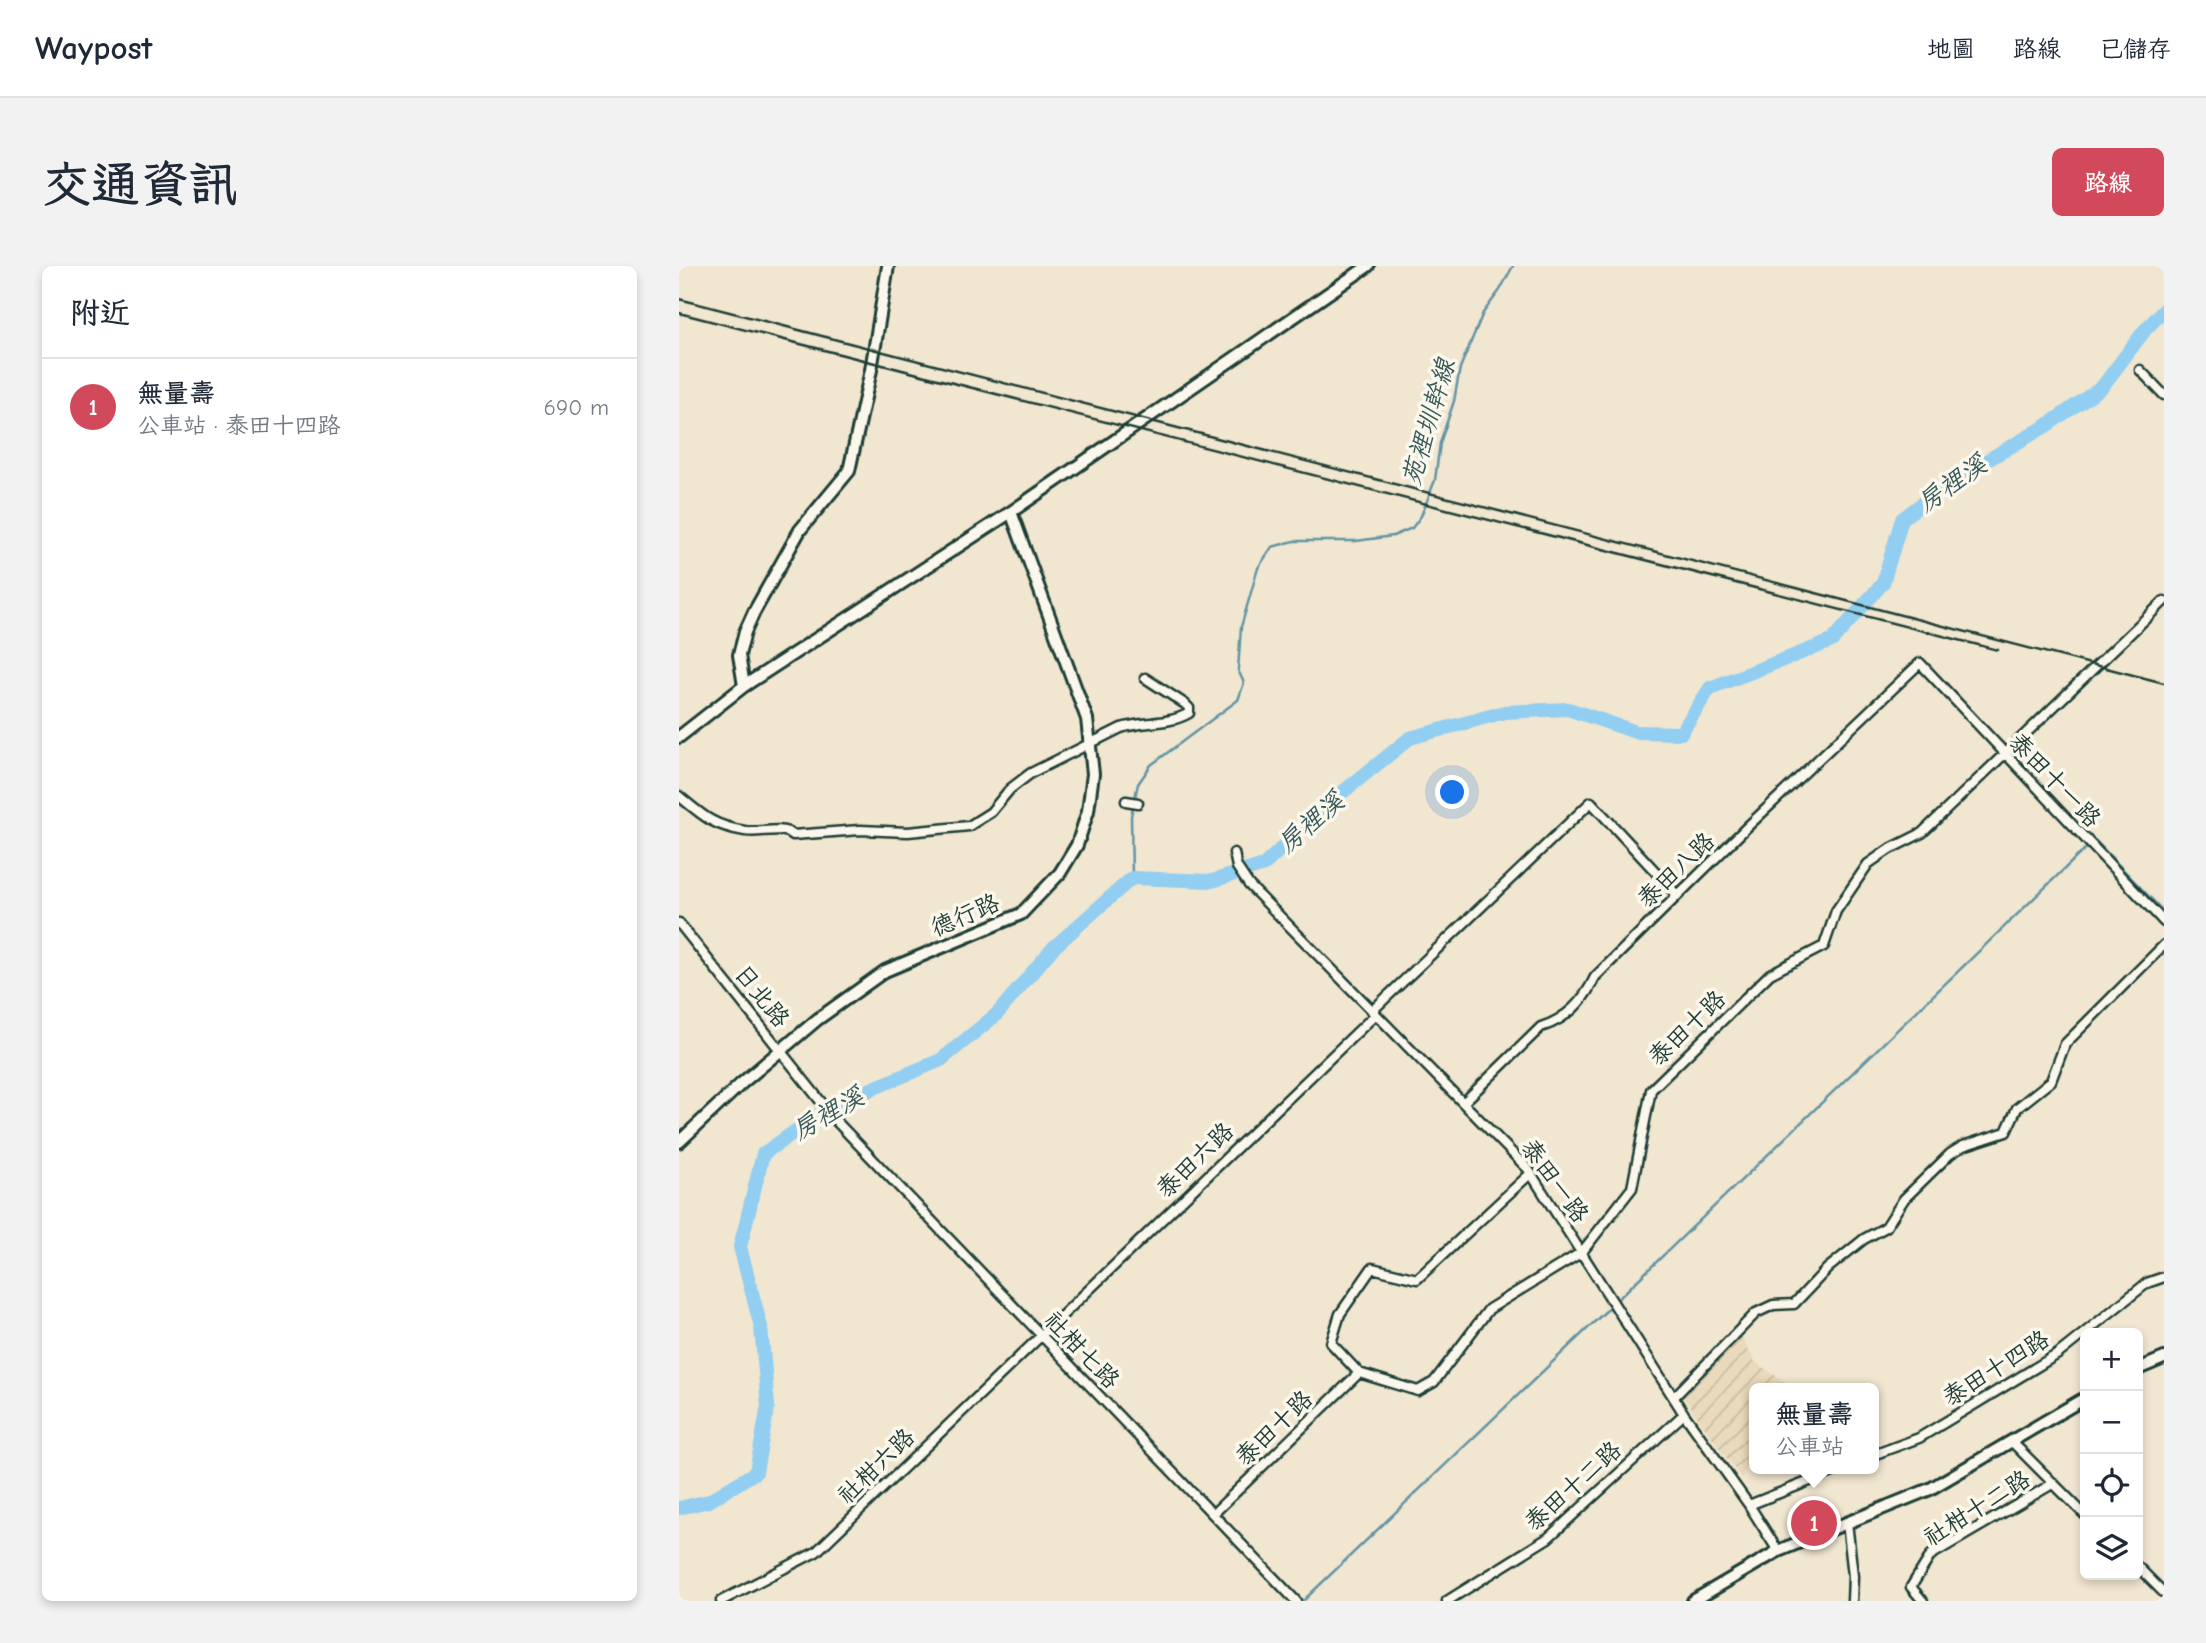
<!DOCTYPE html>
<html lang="zh-TW">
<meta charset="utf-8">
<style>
:root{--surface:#fff;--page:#f2f2f3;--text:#1f2937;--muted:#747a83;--line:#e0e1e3;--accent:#d1495b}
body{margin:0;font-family:"Comic Neue","LXGW WenKai TC",sans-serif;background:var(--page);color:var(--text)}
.controls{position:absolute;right:21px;bottom:21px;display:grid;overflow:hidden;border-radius:10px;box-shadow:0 4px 10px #0003}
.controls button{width:63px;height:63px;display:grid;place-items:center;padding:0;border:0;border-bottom:2px solid var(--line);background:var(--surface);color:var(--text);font:35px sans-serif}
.you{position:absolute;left:774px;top:527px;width:24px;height:24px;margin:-18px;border:5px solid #fff;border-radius:50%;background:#1a73e8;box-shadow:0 0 0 10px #1a73e833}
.badge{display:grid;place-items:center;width:46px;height:46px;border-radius:50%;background:var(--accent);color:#fff;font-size:23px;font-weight:700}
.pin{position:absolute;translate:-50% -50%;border:4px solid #fff;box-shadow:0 2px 7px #0006}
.popup{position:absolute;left:1070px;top:1117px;width:130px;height:91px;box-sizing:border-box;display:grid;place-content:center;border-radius:10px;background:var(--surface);filter:drop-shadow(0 2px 5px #0005);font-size:23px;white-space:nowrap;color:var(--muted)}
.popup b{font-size:26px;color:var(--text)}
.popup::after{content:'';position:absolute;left:50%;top:100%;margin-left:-14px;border:14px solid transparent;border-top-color:var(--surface)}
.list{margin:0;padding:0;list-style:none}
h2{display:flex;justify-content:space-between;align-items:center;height:91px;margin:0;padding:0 28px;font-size:30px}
h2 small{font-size:23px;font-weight:400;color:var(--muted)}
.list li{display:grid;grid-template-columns:46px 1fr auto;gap:21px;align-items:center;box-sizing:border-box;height:98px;padding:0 28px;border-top:2px solid var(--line)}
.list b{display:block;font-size:26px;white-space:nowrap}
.list p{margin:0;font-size:23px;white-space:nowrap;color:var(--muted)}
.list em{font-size:23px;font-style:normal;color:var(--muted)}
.icon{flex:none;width:38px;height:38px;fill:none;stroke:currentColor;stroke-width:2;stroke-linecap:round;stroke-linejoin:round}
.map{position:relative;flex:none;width:1485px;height:1335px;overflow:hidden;border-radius:10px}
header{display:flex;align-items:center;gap:42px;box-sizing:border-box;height:98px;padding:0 35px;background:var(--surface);border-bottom:2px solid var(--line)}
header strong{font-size:33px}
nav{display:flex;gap:38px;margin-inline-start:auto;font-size:24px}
.intro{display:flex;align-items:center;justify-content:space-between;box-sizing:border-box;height:168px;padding:0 42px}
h1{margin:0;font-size:49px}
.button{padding:18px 32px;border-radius:10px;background:var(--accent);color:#fff;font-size:24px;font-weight:700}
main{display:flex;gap:42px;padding:0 42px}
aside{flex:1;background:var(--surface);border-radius:10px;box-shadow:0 4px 10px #0003}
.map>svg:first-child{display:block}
.industrial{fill:url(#industrial-furrows)}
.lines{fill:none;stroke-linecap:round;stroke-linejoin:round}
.stream{stroke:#6394a5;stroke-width:2.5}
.river{stroke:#91cef1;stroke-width:14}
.minor-casing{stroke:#1f3d34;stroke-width:13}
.tertiary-casing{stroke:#1f3d34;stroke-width:16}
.minor{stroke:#fbf7ec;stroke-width:8}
.tertiary{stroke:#fbf7ec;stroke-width:10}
.rail{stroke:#1f3d34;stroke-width:2.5}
.labels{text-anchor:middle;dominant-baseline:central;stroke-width:7;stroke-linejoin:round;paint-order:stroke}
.street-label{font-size:24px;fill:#1f3d34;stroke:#fbf7ec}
.water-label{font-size:26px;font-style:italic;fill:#365a5a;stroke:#fbf7ec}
</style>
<header>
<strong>Waypost</strong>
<nav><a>地圖</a><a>路線</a><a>已儲存</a></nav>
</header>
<div class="intro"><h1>交通資訊</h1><a class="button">路線</a></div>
<main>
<aside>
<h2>附近<small></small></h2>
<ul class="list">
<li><span class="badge">1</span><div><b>無量壽</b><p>公車站 · 泰田十四路</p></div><em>690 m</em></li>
</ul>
</aside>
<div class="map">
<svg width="1485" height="1335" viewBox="0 0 1485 1335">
<defs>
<pattern id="industrial-furrows" width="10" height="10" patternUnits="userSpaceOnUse" patternTransform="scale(1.75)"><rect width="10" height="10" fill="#eadabc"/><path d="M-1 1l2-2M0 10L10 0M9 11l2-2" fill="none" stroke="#c8bca2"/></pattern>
</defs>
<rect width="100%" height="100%" fill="#f1e6d0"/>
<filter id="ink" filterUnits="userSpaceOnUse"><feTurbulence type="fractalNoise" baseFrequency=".0143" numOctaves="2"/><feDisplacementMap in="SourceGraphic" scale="14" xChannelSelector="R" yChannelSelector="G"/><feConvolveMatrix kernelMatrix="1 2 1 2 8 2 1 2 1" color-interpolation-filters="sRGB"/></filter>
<g filter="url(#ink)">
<path class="industrial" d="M 1060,1066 L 1076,1096 L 1115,1122 L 1076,1122 L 1075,1192 L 1062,1212 L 1004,1131 Z"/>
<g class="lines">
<path class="stream" d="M 1416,574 L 1485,646
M 453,612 L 452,550 L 459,518 L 472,499 L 559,434 L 565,417 L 559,404 L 562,361 L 579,302 L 593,281 L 615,275 L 677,275 L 714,270 L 733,262 L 742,250 L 756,214 L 761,177 L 775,135 L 781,102 L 804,47 L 821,24 L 834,0
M 940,1032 L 1406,583
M 625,1334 L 931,1041"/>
<path class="river" d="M 0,1242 L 30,1235 L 77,1206 L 89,1140 L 82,1061 L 61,981 L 84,888 L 152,840 L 262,794 L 318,748 L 374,682 L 453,612 L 533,615 L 585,599 L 649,538 L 731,472 L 826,446 L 889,443 L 957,466 L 1002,467 L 1031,422 L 1153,375 L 1204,317 L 1223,253 L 1271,216 L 1367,160 L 1423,121 L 1466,64 L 1485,44"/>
<defs>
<path id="minor" d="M 1461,104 L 1485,129
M 0,530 C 24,550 34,560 66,565 C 81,568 102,559 114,569 L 181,564 L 229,566 L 290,560 L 312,546 L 331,523 L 352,507 L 442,462 C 465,455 490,459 510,447 L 510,442 L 506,438 L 466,412
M 447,535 L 459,537
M 555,587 L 558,601 L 570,619 L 849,903 L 1005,1148 L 1070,1239 L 1099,1285
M 0,657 L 158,856 L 617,1335
M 693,745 L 912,536 L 998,629
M 784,837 L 862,761 C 888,753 905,735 916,711 L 1067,562 L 1241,397 L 1485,656
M 680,1107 L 652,1077 L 661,1048 L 693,1002 L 738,1013 L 852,907
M 996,1130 L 1077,1047 L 1094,1039 L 1115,1038 L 1149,1002 L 1185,973 L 1207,961 L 1225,933 L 1271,888 L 1284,880 L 1327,866 L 1338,842 L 1372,815 L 1386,778 L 1485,679
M 1332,1175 L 1406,1249
M 1194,1189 L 1240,1172 L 1379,1088 L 1468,1017 L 1485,1011
M 1070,1239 L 1161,1203
M 534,1248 L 680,1107 L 739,1125 L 755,1116 L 810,1043 L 903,986 L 953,922 L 972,824 L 1091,708 L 1145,680 L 1157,645 L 1189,598 L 1209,584 L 1243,567 L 1485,335
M 1168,1256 L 1174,1310 L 1173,1335
M 1459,1301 L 1485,1327
M 42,1335 L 137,1286 L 697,748
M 768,1335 L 869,1272 L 1005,1148
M 1244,1335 L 1232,1321 L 1252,1289 L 1375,1217"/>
<path id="tertiary" d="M 65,420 L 60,389 L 66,366 L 75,346 L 121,264 L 170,205 L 192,104 L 209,0
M 0,471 L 65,420 L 332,246 L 689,0
M 0,876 L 63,817 L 139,753 L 206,705 L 342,648 L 381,607 L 398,579 L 409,545 L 414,508 L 408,453 L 332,246
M 1459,1103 L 1485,1092
M 1014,1335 L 1099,1285 L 1251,1223 L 1406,1132"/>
</defs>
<use href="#minor" class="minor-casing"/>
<use href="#tertiary" class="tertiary-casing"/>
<use href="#minor" class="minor"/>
<use href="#tertiary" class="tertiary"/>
<path class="rail" d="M 0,33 L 1485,417
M 0,47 L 1319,384"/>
</g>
</g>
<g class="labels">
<g class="street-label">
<text transform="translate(1376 514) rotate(46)">泰田十一路</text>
<text transform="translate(997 604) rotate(-44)">泰田八路</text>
<text transform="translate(286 649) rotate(-23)">德行路</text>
<text transform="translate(83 730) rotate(51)">日北路</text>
<text transform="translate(1008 762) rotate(-44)">泰田十路</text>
<text transform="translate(516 894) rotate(-44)">泰田六路</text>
<text transform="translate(876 915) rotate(54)">泰田一路</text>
<text transform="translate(403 1084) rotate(46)">社柑七路</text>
<text transform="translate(1317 1102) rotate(-32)">泰田十四路</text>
<text transform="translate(595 1162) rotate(-44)">泰田十路</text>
<text transform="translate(197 1200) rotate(-44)">社柑六路</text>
<text transform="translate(894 1220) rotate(-42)">泰田十二路</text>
<text transform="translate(1298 1242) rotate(-32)">社柑十二路</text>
</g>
<g class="water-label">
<text transform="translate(750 156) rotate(-74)">苑裡圳幹線</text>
<text transform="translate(1273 218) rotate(-35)">房裡溪</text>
<text transform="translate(632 557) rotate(-41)">房裡溪</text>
<text transform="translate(149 848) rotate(-30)">房裡溪</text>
</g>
</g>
</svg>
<div class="controls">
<button>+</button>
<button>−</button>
<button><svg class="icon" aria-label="locate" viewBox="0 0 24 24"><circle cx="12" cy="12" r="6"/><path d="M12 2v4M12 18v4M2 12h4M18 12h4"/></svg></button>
<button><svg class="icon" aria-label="layers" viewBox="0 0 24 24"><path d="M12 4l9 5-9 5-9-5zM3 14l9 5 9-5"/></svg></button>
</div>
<div class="you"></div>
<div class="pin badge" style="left:1135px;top:1257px">1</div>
<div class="popup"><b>無量壽</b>公車站</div>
</div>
</main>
